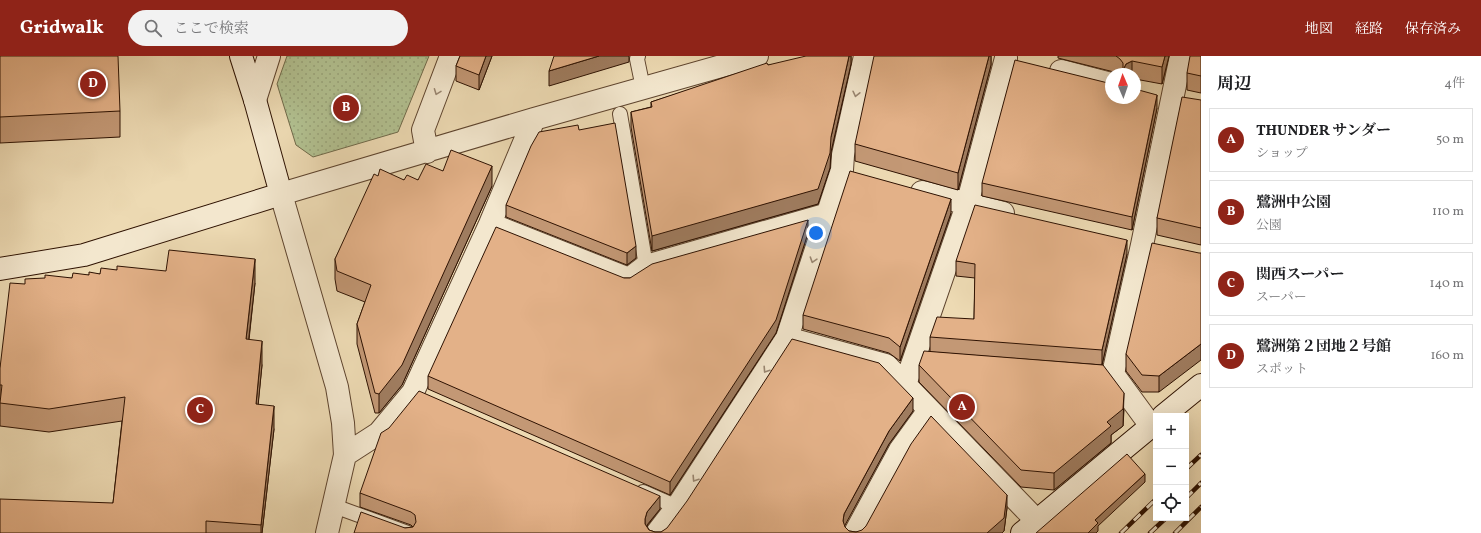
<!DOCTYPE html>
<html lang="ja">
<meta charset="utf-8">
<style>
:root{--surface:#fff;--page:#f2f2f2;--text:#202124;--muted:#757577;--line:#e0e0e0;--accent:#8f2418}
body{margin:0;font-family:Vollkorn,"Noto Serif JP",serif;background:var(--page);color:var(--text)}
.controls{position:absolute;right:12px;bottom:12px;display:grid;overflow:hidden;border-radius:0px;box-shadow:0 4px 16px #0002}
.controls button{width:36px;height:36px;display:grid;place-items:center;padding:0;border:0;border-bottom:1px solid var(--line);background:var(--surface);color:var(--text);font:20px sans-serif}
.compass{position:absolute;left:1105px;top:12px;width:36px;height:36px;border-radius:50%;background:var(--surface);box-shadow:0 4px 16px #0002;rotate:358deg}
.you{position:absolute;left:816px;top:177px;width:14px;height:14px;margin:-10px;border:3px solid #fff;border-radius:50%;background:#1a73e8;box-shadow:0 0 0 6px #1a73e833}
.badge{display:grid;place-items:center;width:26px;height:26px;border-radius:50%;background:var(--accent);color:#fff;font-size:13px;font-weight:700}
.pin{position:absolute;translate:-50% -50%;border:2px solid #fff;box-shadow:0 1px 4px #0006}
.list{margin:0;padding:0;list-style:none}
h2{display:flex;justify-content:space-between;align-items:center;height:52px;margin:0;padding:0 16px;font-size:17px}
h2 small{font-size:13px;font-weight:400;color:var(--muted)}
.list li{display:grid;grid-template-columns:26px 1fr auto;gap:12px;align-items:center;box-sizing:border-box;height:64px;margin:0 8px 8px;padding:0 8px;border:1px solid var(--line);border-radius:0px}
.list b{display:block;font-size:15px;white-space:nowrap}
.list p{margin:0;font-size:13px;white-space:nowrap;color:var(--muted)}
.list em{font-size:13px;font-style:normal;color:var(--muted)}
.icon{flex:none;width:22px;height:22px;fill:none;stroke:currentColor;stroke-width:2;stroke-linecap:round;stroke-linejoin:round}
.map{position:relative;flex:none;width:1201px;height:477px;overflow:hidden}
header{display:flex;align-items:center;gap:24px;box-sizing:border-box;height:56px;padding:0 20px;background:var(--accent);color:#fff}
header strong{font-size:19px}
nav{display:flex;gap:22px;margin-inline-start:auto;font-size:14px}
.search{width:280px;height:36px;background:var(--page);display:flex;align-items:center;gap:10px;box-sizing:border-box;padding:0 14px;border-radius:22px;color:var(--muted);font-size:15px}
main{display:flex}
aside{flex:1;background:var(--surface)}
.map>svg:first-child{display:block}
.park{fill:url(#park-dots);stroke:#706a4a}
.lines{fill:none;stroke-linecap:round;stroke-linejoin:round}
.lane-casing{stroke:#5e442e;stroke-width:16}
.street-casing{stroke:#5e442e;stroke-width:24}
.secondary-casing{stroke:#2e1202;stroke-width:24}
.lane{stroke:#f3e7ce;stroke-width:14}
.street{stroke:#f3e7ce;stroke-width:22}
.secondary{stroke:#f3e7ce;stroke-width:22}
.rail-casing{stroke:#2e1202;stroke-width:4.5}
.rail{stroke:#f3e7ce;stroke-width:3;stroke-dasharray:9;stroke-linecap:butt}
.wall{fill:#c39875;stroke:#2e1202}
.shaded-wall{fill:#9f7c5f;stroke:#2e1202}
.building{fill:#e3b188;stroke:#2e1202}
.oneway{stroke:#9a8772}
</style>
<header>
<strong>Gridwalk</strong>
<div class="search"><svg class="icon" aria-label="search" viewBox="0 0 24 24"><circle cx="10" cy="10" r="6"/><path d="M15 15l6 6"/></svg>ここで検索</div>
<nav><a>地図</a><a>経路</a><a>保存済み</a></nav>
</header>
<main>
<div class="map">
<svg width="1201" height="477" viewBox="0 0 1201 477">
<defs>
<pattern id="park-dots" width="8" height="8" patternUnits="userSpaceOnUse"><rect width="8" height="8" fill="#b2c191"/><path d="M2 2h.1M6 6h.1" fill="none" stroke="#99a57b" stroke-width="1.8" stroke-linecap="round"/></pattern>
</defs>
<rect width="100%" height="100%" fill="#eddab3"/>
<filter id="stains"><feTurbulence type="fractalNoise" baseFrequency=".005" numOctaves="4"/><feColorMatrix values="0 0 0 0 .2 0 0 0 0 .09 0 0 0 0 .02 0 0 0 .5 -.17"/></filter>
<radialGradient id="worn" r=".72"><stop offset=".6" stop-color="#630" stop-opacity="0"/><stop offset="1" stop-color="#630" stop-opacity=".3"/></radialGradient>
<path class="park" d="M 287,0 L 429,0 L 398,76 L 313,101 L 296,89 L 277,28 Z"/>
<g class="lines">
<defs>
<path id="lane" d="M 638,0 L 637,3 L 643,32
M 620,58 L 646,210
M 643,436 L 677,451
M 334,450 L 408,477"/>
<path id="street" d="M 1061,15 L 1111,28
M 255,44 L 269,0
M 427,96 L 423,74 L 451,0
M 922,136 L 1003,157
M 490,168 L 629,223 L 646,210 L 828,158
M 787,282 L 886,309 L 1036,464
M 905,329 L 967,149 L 1006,2
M 1151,370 L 1113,318 L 1142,189 L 1181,0
M 345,399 L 379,377 L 413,336 L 490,168 L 534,63
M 327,477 L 345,399 L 343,367 L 337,331 L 281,138 L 534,63 L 757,0
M 657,477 L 677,451 L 787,282 L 842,114 L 843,99 L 865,0
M 855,477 L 900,394 L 929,354"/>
<path id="secondary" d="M 0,213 L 84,199 L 281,138 L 255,44 L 241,0
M 1163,360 L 1201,329
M 1022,477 L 1156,366"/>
</defs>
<use href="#lane" class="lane-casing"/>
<use href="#street" class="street-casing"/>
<use href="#secondary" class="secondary-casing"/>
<use href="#lane" class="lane"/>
<use href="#street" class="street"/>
<use href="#secondary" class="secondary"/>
<defs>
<path id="rail" d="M 1186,413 L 1201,399
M 1186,442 L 1201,427
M 1121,477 L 1156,443
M 1150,477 L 1166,462
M 1175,477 L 1201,451"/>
</defs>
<use href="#rail" class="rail-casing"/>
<use href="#rail" class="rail"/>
</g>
<path class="wall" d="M 0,0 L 120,55 L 120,81 L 0,87 Z
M 460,0 L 492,0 L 479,34 L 456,25 L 456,10 Z
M 851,0 L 851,8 L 831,96 L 830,112 L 818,148 L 652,195 L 631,71 L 631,56 L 651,51 L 651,46 L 768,9 Z
M 991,0 L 991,9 L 958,134 L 855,105 L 855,88 Z
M 1058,0 L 1169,0 L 1162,28 L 1135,23 L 1135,18 L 1118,18 L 1114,16 L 1058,2 Z
M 1201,0 L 1201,37 L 1187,34 L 1187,17 Z
M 1108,27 L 1157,52 L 1132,174 L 982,140 L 982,127 Z
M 1201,44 L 1201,189 L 1157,179 L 1157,162 Z
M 579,74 L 636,202 L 627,209 L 506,161 L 506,149 Z
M 443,115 L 492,130 L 402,329 L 379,357 L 375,357 L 357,288 L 357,268 L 365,246 L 337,235 L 335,223 L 335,203 L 378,120 L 404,124 L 418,124 Z
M 951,157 L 900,305 L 889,297 L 803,273 L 803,259 Z
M 808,177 L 776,277 L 670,439 L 428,333 L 428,320 L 624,222 L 630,222 Z
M 1199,197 L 1159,336 L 1142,336 L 1126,315 L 1126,298 Z
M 1127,198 L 1102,309 L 930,296 L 930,281 L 974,263 L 975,222 L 956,220 L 956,205 Z
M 117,214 L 255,227 L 249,284 L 262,309 L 258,348 L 274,373 L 262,477 L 0,477 L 113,447 L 122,365 L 49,376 L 0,370 L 0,312 L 25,228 L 72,222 L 89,219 L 100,218 Z
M 919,309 L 1124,354 L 1123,370 L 1111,379 L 1111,387 L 1054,434 L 1021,431 L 919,326 Z
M 913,355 L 889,388 L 844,470 L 849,475 L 856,476 L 1007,452 L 1004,475 L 1002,477 L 354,477 L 405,472 L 413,471 L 411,469 L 360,451 L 360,437 L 660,453 L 647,470 L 649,474 L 655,476 L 661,476 Z"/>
<path class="shaded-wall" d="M 486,0 L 492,0 L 479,34 L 479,19 Z
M 599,0 L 629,0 L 629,6 L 549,30 L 549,15 Z
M 849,0 L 851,0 L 851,8 L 831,96 L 830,112 L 818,148 L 652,195 L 652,180 L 831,81 Z
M 989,0 L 991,0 L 991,9 L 958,134 L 958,117 Z
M 1165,0 L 1169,0 L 1162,28 L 1162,11 Z
M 1132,5 L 1132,18 L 1123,18 L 1123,14 L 1126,8 Z
M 1157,39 L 1157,52 L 1132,174 L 1132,161 Z
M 492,110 L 492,130 L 402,329 L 379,357 L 379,338 Z
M 951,143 L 951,157 L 900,305 L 900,291 Z
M 808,164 L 808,177 L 776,277 L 670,439 L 670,426 Z
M 1127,184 L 1127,198 L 1102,309 L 1102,294 Z
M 636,190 L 636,202 L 627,209 L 627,197 Z
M 255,203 L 255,227 L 246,307 L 246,283 Z
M 262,285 L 262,309 L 256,371 L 256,348 Z
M 1201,288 L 1201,304 L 1159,336 L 1159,320 Z
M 1124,337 L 1123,370 L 1111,379 L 1111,387 L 1054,434 L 1054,417 Z
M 913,342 L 913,355 L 889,388 L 844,471 L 843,465 L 844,458 L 889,375 Z
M 274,350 L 274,373 L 262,477 L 261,477 L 261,469 Z
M 1145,418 L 1145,426 L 1098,470 L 1098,475 L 1096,477 L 1088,477 L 1095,464 Z
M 1007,439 L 1007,452 L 1004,475 L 1002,477 L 987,477 Z
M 660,440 L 660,453 L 647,469 L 645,476 L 645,463 L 647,456 Z"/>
<path class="building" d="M 0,0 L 118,0 L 120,55 L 0,61 Z
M 460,0 L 486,0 L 479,19 L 456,10 Z
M 554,0 L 599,0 L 549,15 Z
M 806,0 L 849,0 L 831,81 L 830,97 L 818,133 L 652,180 L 631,56 L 652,51 L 651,46 L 767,7 L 768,9 Z
M 874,0 L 989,0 L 958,117 L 855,88 Z
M 1116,0 L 1165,0 L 1162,11 L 1132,5 L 1126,8 L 1123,14 L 1123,7 L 1120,3 Z
M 1190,0 L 1201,0 L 1201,20 L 1187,17 Z
M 1015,4 L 1108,27 L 1111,27 L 1111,42 L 1135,42 L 1135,33 L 1157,39 L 1132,161 L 982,127 Z
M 1182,41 L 1201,44 L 1201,172 L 1157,162 Z
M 615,67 L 636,190 L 627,197 L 506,149 L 531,90 L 539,76 L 578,69 L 579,74 Z
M 451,94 L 492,110 L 402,309 L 379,338 L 375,337 L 357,268 L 371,229 L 337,215 L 335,203 L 374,118 L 378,120 L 380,113 L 404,124 L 407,119 L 418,124 L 426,108 L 443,115 Z
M 850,115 L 951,143 L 900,291 L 889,282 L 803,259 Z
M 975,149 L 1127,184 L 1102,294 L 930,281 L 937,261 L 974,263 L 975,208 L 956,205 Z
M 808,164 L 776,264 L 670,426 L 428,320 L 496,171 L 624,222 L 630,222 L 652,208 Z
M 1152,187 L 1199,197 L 1201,197 L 1201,288 L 1159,320 L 1142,319 L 1126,298 Z
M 169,194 L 255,203 L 246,283 L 262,285 L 256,348 L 274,350 L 261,469 L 206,465 L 206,477 L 0,477 L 0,443 L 113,447 L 125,341 L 49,353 L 0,347 L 2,329 L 0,329 L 0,312 L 10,227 L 25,228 L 25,223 L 45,222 L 45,219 L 72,222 L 73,217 L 89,219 L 89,216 L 100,218 L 101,212 L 117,214 L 117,210 L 166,215 Z
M 792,283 L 879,307 L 913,342 L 889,375 L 844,458 L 843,465 L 845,471 L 849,475 L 856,476 L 862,474 L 866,470 L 911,388 L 931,360 L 1007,439 L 1004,462 L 987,477 L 354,477 L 361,456 L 405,472 L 413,471 L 416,466 L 415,459 L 411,456 L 360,437 L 381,377 L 389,372 L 419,335 L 660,440 L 647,456 L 645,463 L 645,468 L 649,474 L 655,476 L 661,476 L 667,472 L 687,445 Z
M 924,295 L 1103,309 L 1124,337 L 1123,353 L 1107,366 L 1111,370 L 1054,417 L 1021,414 L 919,309 Z
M 1127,398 L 1145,418 L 1095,464 L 1098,467 L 1088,477 L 1036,477 Z"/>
<defs><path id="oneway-chevron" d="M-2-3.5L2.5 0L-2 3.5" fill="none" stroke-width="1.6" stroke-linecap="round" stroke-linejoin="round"/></defs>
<g class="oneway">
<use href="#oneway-chevron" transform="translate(437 36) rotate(111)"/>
<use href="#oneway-chevron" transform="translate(856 38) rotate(103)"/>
<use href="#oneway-chevron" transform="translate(813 204) rotate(108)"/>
<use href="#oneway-chevron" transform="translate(766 314) rotate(123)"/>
<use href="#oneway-chevron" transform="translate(695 423) rotate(123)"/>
</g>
<rect width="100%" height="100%" filter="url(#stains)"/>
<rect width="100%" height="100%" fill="url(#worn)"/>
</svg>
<div class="controls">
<button>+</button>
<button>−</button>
<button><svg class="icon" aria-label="locate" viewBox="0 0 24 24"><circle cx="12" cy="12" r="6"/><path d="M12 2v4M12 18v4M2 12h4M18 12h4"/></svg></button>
</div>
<svg class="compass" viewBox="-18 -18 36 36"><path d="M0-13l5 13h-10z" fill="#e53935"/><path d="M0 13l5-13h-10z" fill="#757577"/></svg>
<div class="you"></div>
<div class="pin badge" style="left:962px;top:351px">A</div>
<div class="pin badge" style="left:346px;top:52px">B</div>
<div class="pin badge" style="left:200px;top:354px">C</div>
<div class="pin badge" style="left:93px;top:28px">D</div>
</div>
<aside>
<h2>周辺<small>4件</small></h2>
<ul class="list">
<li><span class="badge">A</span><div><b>THUNDER サンダー</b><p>ショップ</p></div><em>50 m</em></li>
<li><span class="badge">B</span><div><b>鷺洲中公園</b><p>公園</p></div><em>110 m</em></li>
<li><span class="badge">C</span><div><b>関西スーパー</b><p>スーパー</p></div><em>140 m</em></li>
<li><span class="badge">D</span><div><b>鷺洲第２団地２号館</b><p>スポット</p></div><em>160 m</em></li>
</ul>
</aside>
</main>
